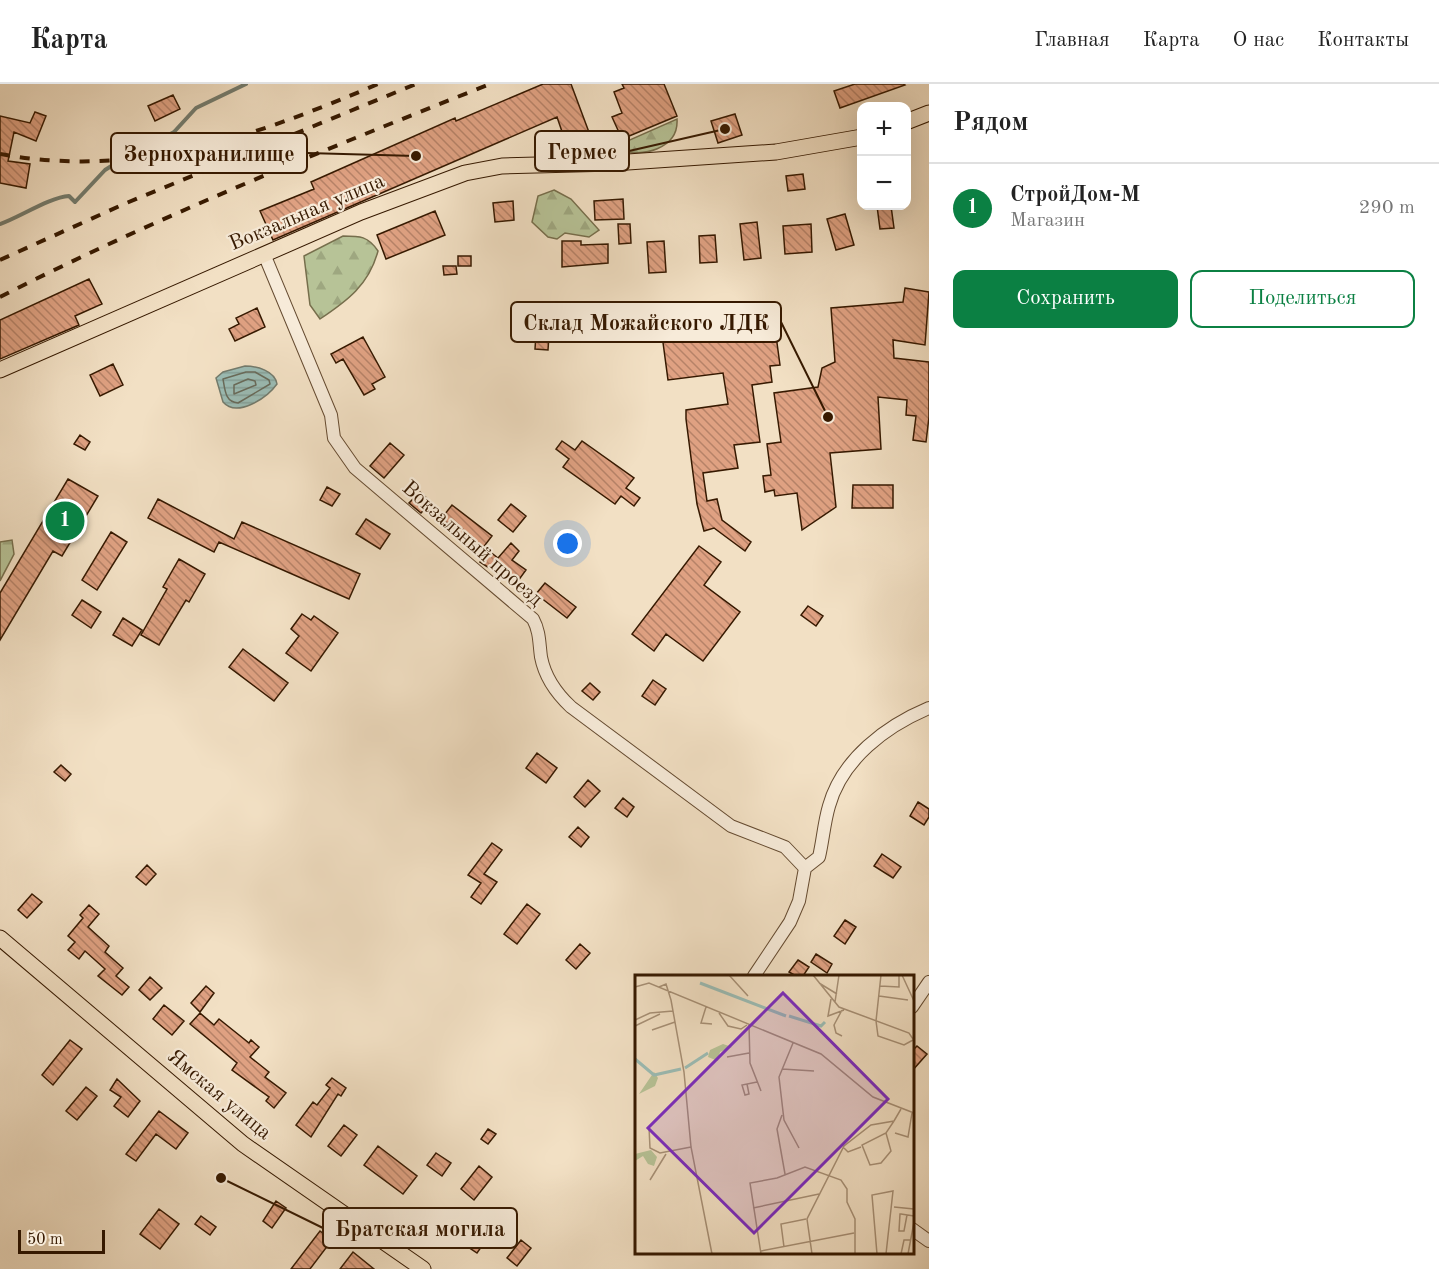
<!DOCTYPE html>
<html lang="ru">
<meta charset="utf-8">
<style>
:root{--surface:#fff;--page:#f6f6f6;--text:#222;--muted:#767676;--line:#e0e0e0;--accent:#0b8043}
body{margin:0;font-family:"Old Standard TT",serif;background:var(--page);color:var(--text)}
.controls{position:absolute;right:18px;top:18px;display:grid;overflow:hidden;border-radius:12px;box-shadow:0 6px 24px #0002}
.controls button{width:54px;height:54px;display:grid;place-items:center;padding:0;border:0;border-bottom:2px solid var(--line);background:var(--surface);color:var(--text);font:30px sans-serif}
.scale{position:absolute;left:18px;bottom:15px;width:87px;box-sizing:border-box;padding-left:6px;border:3px solid #361900;border-top:0;font-size:16px;line-height:21px;white-space:nowrap;color:#361900;-webkit-text-stroke:4px #f7ebd9;paint-order:stroke}
.you{position:absolute;left:568px;top:460px;width:21px;height:21px;margin:-15px;border:4px solid #fff;border-radius:50%;background:#1a73e8;box-shadow:0 0 0 9px #1a73e833}
.badge{display:grid;place-items:center;width:39px;height:39px;border-radius:50%;background:var(--accent);color:#fff;font-size:20px;font-weight:700}
.pin{position:absolute;translate:-50% -50%;border:3px solid #fff;box-shadow:0 2px 6px #0006}
.list{margin:0;padding:0;list-style:none}
h2{display:flex;justify-content:space-between;align-items:center;height:78px;margin:0;padding:0 24px;font-size:26px}
h2 small{font-size:20px;font-weight:400;color:var(--muted)}
.list li{display:grid;grid-template-columns:39px 1fr auto;gap:18px;align-items:center;box-sizing:border-box;height:90px;padding:0 24px;border-top:2px solid var(--line)}
.list b{display:block;font-size:22px;white-space:nowrap}
.list p{margin:0;font-size:20px;white-space:nowrap;color:var(--muted)}
.list em{font-size:20px;font-style:normal;color:var(--muted)}
.actions{display:flex;gap:12px;padding:18px 24px}
.actions a{flex:1;padding:14px 0;border:2px solid var(--accent);border-radius:12px;text-align:center;font-size:21px;color:var(--accent)}
.actions .main{background:var(--accent);color:#fff}
.map{position:relative;flex:none;width:929px;height:1185px;overflow:hidden}
header{display:flex;align-items:center;gap:36px;box-sizing:border-box;height:84px;padding:0 30px;background:var(--surface);border-bottom:2px solid var(--line)}
header strong{font-size:28px}
nav{display:flex;gap:33px;margin-inline-start:auto;font-size:21px}
main{display:flex}
aside{flex:1;background:var(--surface)}
.map>svg:first-child{display:block}
.forest{fill:url(#forest-firs);stroke:#766e4c;stroke-width:1.5}
.water{fill:url(#water-rules);stroke:#737b6d;stroke-width:1.5}
.lines{fill:none;stroke-linecap:round;stroke-linejoin:round}
.shore{stroke:#686b5b;stroke-width:1.5}
.stream{stroke:#737b6d;stroke-width:4}
.building{fill:url(#building-back-hatch);stroke:#361900;stroke-width:1.5}
.minor-casing{stroke:#654b31;stroke-width:14}
.major-casing{stroke:#361900;stroke-width:17}
.minor{stroke:#f7ebd9;stroke-width:12}
.major{stroke:#f2e0c4;stroke-width:15}
.rail{stroke:#361900;stroke-width:4;stroke-dasharray:10 10;stroke-linecap:butt}
.labels{text-anchor:middle;dominant-baseline:central;stroke-width:4.5;stroke-linejoin:round;paint-order:stroke}
.street-label{font-size:21px;fill:#361900;stroke:#f7ebd9}
.inset-river{fill:none;stroke:#9bbdb6;stroke-width:3}
.inset-road{fill:none;stroke:#a79076;stroke-width:1.5}
.view{fill:#7b2cbf;fill-opacity:0.15;stroke:#7b2cbf;stroke-width:3}
.inset-edge{fill:none;stroke:#361900;stroke-width:3}
.leader{fill:none;stroke:#361900;stroke-width:2}
.callout-dot{fill:#361900;stroke:#f7ebd9;stroke-width:2}
.callout{fill:#f7ebd9;stroke:#361900;stroke-width:2}
.callout-label{font-size:22px;text-anchor:middle;font-weight:bold;fill:#361900}
</style>
<header>
<strong>Карта</strong>
<nav><a>Главная</a><a>Карта</a><a>О нас</a><a>Контакты</a></nav>
</header>
<main>
<div class="map">
<svg width="929" height="1185" viewBox="0 0 929 1185">
<defs>
<pattern id="forest-firs" width="22" height="20" patternUnits="userSpaceOnUse" patternTransform="scale(1.5)"><rect width="22" height="20" fill="#b7c397"/><path d="M5 1l3.5 6h-7zM16 11l3.5 6h-7z" fill="#9ea780"/></pattern>
<pattern id="water-rules" width="6" height="5" patternUnits="userSpaceOnUse" patternTransform="scale(1.5)"><rect width="6" height="5" fill="#9bbdb6"/><path d="M0 2.5h6" fill="none" stroke="#86a29b"/></pattern>
<pattern id="building-back-hatch" width="6" height="6" patternUnits="userSpaceOnUse" patternTransform="scale(1.5)"><rect width="6" height="6" fill="#dfa182"/><path d="M-1 5l2 2M0 0l6 6M5-1l2 2" fill="none" stroke="#b68268"/></pattern>
</defs>
<rect width="100%" height="100%" fill="#f2e0c4"/>
<filter id="stains"><feTurbulence type="fractalNoise" baseFrequency=".00333" numOctaves="4"/><feColorMatrix values="0 0 0 0 .2 0 0 0 0 .09 0 0 0 0 .02 0 0 0 .5 -.17"/></filter>
<radialGradient id="worn" r=".72"><stop offset=".6" stop-color="#630" stop-opacity="0"/><stop offset="1" stop-color="#630" stop-opacity=".3"/></radialGradient>
<path class="forest" d="M 677,35 C 679,65 642,74 618,66 L 616,62 Z
M 554,106 L 571,115 L 599,146 L 589,153 L 565,149 L 557,155 L 548,153 L 532,138 L 538,112 Z
M 343,152 C 360,152 368,152 378,167 C 369,201 347,217 320,235 L 310,221 L 304,172 Z
M 12,456 L 14,470 L 0,497 L 0,458 Z"/>
<path class="water" d="M 245,282 C 257,282 275,287 277,300 C 267,314 237,334 223,318 L 216,294 L 223,288 Z"/>
<g class="lines">
<path class="shore" d="M 246,288 L 255,288 L 269,296 L 270,300 L 238,319 C 225,318 225,306 223,295 Z
M 248,295 L 255,297 L 256,301 L 234,310 L 234,301 Z"/>
<path class="stream" d="M 130,72 L 174,48 L 196,24 L 246,0
M 0,140 C 20,133 50,113 69,112 L 75,118 L 105,86 L 113,81"/>
</g>
<path class="building" d="M 543,0 L 571,0 L 593,59 L 568,65 L 557,33 L 273,156 L 260,127 L 314,105 L 311,98 L 455,34 L 456,37 Z
M 622,0 L 664,0 L 677,32 L 622,55 L 612,33 L 622,29 L 614,8 L 624,4 Z
M 855,0 L 904,0 L 905,1 L 840,24 L 834,7 Z
M 173,11 L 180,25 L 155,37 L 148,22 Z
M 35,28 L 46,32 L 36,57 L 14,48 L 8,77 L 30,80 L 26,104 L 0,99 L 0,32 L 30,39 Z
M 735,30 L 742,51 L 718,59 L 711,37 Z
M 803,90 L 805,105 L 788,107 L 786,92 Z
M 623,115 L 624,135 L 595,136 L 594,117 Z
M 513,117 L 514,136 L 495,138 L 493,119 Z
M 877,122 L 891,122 L 894,144 L 880,145 Z
M 435,127 L 445,151 L 386,175 L 377,151 Z
M 845,130 L 854,161 L 836,166 L 827,135 Z
M 757,138 L 761,174 L 744,176 L 740,140 Z
M 618,140 L 630,140 L 631,159 L 619,160 Z
M 811,140 L 812,168 L 785,170 L 783,142 Z
M 715,151 L 717,178 L 700,179 L 699,152 Z
M 562,157 L 581,157 L 581,161 L 608,160 L 608,179 L 562,183 Z
M 664,157 L 666,188 L 649,189 L 647,158 Z
M 458,172 L 471,172 L 471,182 L 458,182 Z
M 443,182 L 456,182 L 457,190 L 444,191 Z
M 89,195 L 102,220 L 75,232 L 79,241 L 0,275 L 0,236 Z
M 905,204 L 929,208 L 925,261 L 893,256 L 894,274 L 929,278 L 929,333 L 926,358 L 913,356 L 916,332 L 906,331 L 907,316 L 878,313 L 881,365 L 830,369 L 836,423 L 802,446 L 797,409 L 775,412 L 774,406 L 765,408 L 763,392 L 771,391 L 767,360 L 781,358 L 774,309 L 818,303 L 822,284 L 835,278 L 831,224 L 903,218 Z
M 750,221 L 752,240 L 774,237 L 780,281 L 770,282 L 772,298 L 752,301 L 760,358 L 734,361 L 738,384 L 703,389 L 707,417 L 717,415 L 722,436 L 751,458 L 745,467 L 714,444 L 704,447 L 697,420 L 686,335 L 686,326 L 728,320 L 723,289 L 668,296 L 660,236 L 676,234 L 676,231 Z
M 257,224 L 265,243 L 235,257 L 229,245 L 239,240 L 236,234 Z
M 536,250 L 549,251 L 548,266 L 535,265 Z
M 363,253 L 385,293 L 372,300 L 375,305 L 364,311 L 343,275 L 336,279 L 331,270 Z
M 113,280 L 123,301 L 100,312 L 90,291 Z
M 80,351 L 90,358 L 85,366 L 74,360 Z
M 562,357 L 575,366 L 582,357 L 634,394 L 626,404 L 640,414 L 634,422 L 621,412 L 615,420 L 563,383 L 569,375 L 556,365 Z
M 390,359 L 404,371 L 384,394 L 370,382 Z
M 68,395 L 98,412 L 62,472 L 53,467 L 0,556 L 0,509 Z
M 853,401 L 893,401 L 893,424 L 852,424 Z
M 327,403 L 340,410 L 332,422 L 320,416 Z
M 420,408 L 431,418 L 421,429 L 409,419 Z
M 158,415 L 234,455 L 242,438 L 360,490 L 349,515 L 219,458 L 214,468 L 148,434 Z
M 511,420 L 526,432 L 513,448 L 498,436 Z
M 452,421 L 492,452 L 482,465 L 441,435 Z
M 366,435 L 390,450 L 380,465 L 356,450 Z
M 111,448 L 127,458 L 97,506 L 82,496 Z
M 511,459 L 519,467 L 512,476 L 526,486 L 515,501 L 480,478 L 489,467 L 498,474 Z
M 699,462 L 721,478 L 704,501 L 740,528 L 703,577 L 666,550 L 654,567 L 632,550 Z
M 179,475 L 205,490 L 189,518 L 186,516 L 159,561 L 141,551 L 167,505 L 163,503 Z
M 545,499 L 576,523 L 567,534 L 536,510 Z
M 82,516 L 101,528 L 91,544 L 72,531 Z
M 808,522 L 823,532 L 816,542 L 801,531 Z
M 302,530 L 311,536 L 314,532 L 338,549 L 311,587 L 286,569 L 299,552 L 291,545 Z
M 123,534 L 142,546 L 132,562 L 113,551 Z
M 243,565 L 288,599 L 274,617 L 229,583 Z
M 653,596 L 666,605 L 655,621 L 642,612 Z
M 590,599 L 600,608 L 593,616 L 582,607 Z
M 537,669 L 557,684 L 546,699 L 526,684 Z
M 61,681 L 71,690 L 65,697 L 54,688 Z
M 588,696 L 600,707 L 585,723 L 574,713 Z
M 623,714 L 634,723 L 627,733 L 615,724 Z
M 918,718 L 929,725 L 929,733 L 924,741 L 910,732 Z
M 578,743 L 589,753 L 581,763 L 569,753 Z
M 492,759 L 502,766 L 484,790 L 497,798 L 481,820 L 471,813 L 481,799 L 468,791 Z
M 882,770 L 901,783 L 893,794 L 874,782 Z
M 147,781 L 156,790 L 146,801 L 136,793 Z
M 32,810 L 42,818 L 27,834 L 18,826 Z
M 527,820 L 540,830 L 517,860 L 504,850 Z
M 89,821 L 99,830 L 88,843 L 109,862 L 105,868 L 123,884 L 116,892 L 129,903 L 122,911 L 98,892 L 105,885 L 85,867 L 79,875 L 68,866 L 75,858 L 68,852 L 83,834 L 80,831 Z
M 845,836 L 856,843 L 845,860 L 834,852 Z
M 580,860 L 590,869 L 576,885 L 566,876 Z
M 816,870 L 832,880 L 827,889 L 811,878 Z
M 798,876 L 809,883 L 803,892 L 796,892 L 789,888 Z
M 150,893 L 162,904 L 150,916 L 139,906 Z
M 206,902 L 214,909 L 200,928 L 191,919 Z
M 164,921 L 184,937 L 172,951 L 153,935 Z
M 200,929 L 214,941 L 219,935 L 249,959 L 251,956 L 259,963 L 250,973 L 269,988 L 265,993 L 286,1009 L 274,1024 L 266,1017 L 269,1013 L 232,986 L 237,979 L 190,940 Z
M 70,956 L 82,965 L 53,1001 L 42,991 Z
M 917,962 L 927,970 L 912,987 L 912,967 Z
M 332,994 L 346,1004 L 341,1012 L 338,1010 L 311,1053 L 296,1041 L 313,1018 L 317,1021 L 330,1004 L 326,1001 Z
M 117,995 L 140,1017 L 128,1033 L 114,1022 L 121,1013 L 110,1006 Z
M 86,1003 L 97,1012 L 77,1036 L 66,1027 Z
M 159,1027 L 188,1049 L 176,1065 L 156,1050 L 136,1077 L 126,1070 Z
M 344,1041 L 357,1051 L 341,1072 L 328,1062 Z
M 488,1045 L 496,1050 L 488,1060 L 481,1055 Z
M 378,1062 L 417,1092 L 403,1110 L 364,1081 Z
M 436,1069 L 451,1079 L 442,1092 L 427,1081 Z
M 479,1082 L 492,1093 L 474,1116 L 461,1105 Z
M 276,1117 L 286,1124 L 272,1144 L 263,1137 Z
M 159,1125 L 179,1140 L 160,1165 L 140,1150 Z
M 201,1132 L 216,1143 L 210,1151 L 195,1140 Z
M 478,1144 L 489,1152 L 477,1169 L 465,1161 Z
M 320,1147 L 332,1156 L 310,1185 L 291,1185 Z
M 521,1156 L 531,1164 L 517,1182 L 507,1174 Z
M 353,1168 L 374,1185 L 340,1185 Z"/>
<g class="lines">
<defs>
<path id="minor" d="M 264,170 L 331,331 L 334,354 L 355,384 L 533,535 C 540,548 539,559 541,573 C 545,594 556,609 571,623 L 731,742 L 785,763 L 805,784
M 754,892 L 790,838 L 799,817 L 805,784 L 819,773 C 823,756 824,739 829,722 C 842,675 886,642 929,624
M 912,923 L 929,898
M 912,1145 L 929,1157"/>
<path id="major" d="M 906,38 L 929,29
M 0,286 L 361,128 L 465,89 L 502,82 L 613,79 L 776,68 L 862,53
M 0,854 L 243,1060 L 423,1185"/>
</defs>
<use href="#minor" class="minor-casing"/>
<use href="#major" class="major-casing"/>
<use href="#minor" class="minor"/>
<use href="#major" class="major"/>
<path class="rail" d="M 0,70 C 138,95 253,53 378,0
M 0,176 L 124,120 L 416,0
M 0,213 C 159,132 324,66 490,0"/>
</g>
<g class="labels">
<g class="street-label">
<text transform="translate(307 129) rotate(-23)">Вокзальная улица</text>
<text transform="translate(472 460) rotate(41)">Вокзальный проезд</text>
<text transform="translate(219 1011) rotate(40)">Ямская улица</text>
</g>
</g>
<g transform="translate(635 891)">
<rect width="279" height="279" fill="#f2e0c4"/>
<path d="M 16,175 L 22,182 L 19,191 L 13,189 L 8,181 L 0,186 L 0,179 Z" fill="#b7c397"/>
<path d="M 88,69 L 97,72 L 85,77 L 83,86 L 73,82 L 75,75 ZM 19,97 L 23,103 L 20,111 L 4,119 Z" fill="#b7c397"/>
<path class="inset-river" d="M 65,8 L 151,41M 154,41 L 186,51 L 190,47M 0,84 L 19,100 L 46,94M 50,93 L 73,78"/>
<path class="inset-road" d="M 94,0 L 113,21M 178,0 L 204,32 L 274,58 L 278,64M 267,0 L 279,26M 184,8 L 202,19M 245,11 L 264,12 L 264,0M 0,12 L 14,8 L 186,79 L 238,122 L 279,138M 24,12 L 31,9 L 36,25 L 49,97 L 56,172 L 77,279M 244,21 L 273,25M 196,24 L 193,41 L 209,35M 200,27 L 204,0M 71,32 L 66,48 L 77,49M 207,35 L 199,50 L 201,58 L 207,61M 84,38 L 93,51 L 106,54 L 112,50M 0,45 L 15,38 L 38,36M 241,46 L 243,61 L 269,70 L 278,65M 241,46 L 246,0M 114,50 L 115,88 L 126,116M 0,51 L 25,39M 17,55 L 40,47M 158,68 L 144,102 L 149,145 L 164,173M 92,82 L 114,78M 147,94 L 179,96M 112,109 L 114,119 L 110,120 L 107,110 L 122,107M 147,140 L 142,154 L 150,199M 14,152 L 15,173 L 25,178 L 56,172M 251,158 L 256,176 L 246,188 L 235,190 L 227,170 L 251,158 L 259,146M 260,158 L 273,162 L 277,138M 209,173 L 213,177 L 226,172M 15,205 L 31,179M 259,232 L 279,234M 118,233 L 184,219M 272,240 L 269,256 L 264,256 L 265,239 L 266,239 L 279,241M 149,272 L 146,249 L 171,244M 126,276 L 219,258M 126,279 L 115,208 L 142,203 L 170,192 L 206,205 L 212,214 L 212,227 L 220,244 L 220,279M 177,279 L 172,244 L 209,171 L 236,150 L 259,146 L 266,134M 242,279 L 237,220 L 258,216 L 251,279M 266,279 L 269,265 L 276,265M 273,279 L 279,247"/>
<path class="view" d="M 148,18 L 253,124 L 119,258 L 13,153 Z"/>
<rect width="279" height="279" class="inset-edge"/>
</g>
<path class="leader" d="M725 45L629 67M416 72L307 69M828 333L781 238M221 1094L323 1144"/>
<g class="callout-dot">
<circle cx="725" cy="45" r="6"/>
<circle cx="416" cy="72" r="6"/>
<circle cx="828" cy="333" r="6"/>
<circle cx="221" cy="1094" r="6"/>
</g>
<g class="callout">
<rect x="535" y="47" width="94" height="40" rx="6"/>
<rect x="111" y="49" width="196" height="40" rx="6"/>
<rect x="511" y="218" width="270" height="40" rx="6"/>
<rect x="323" y="1124" width="194" height="40" rx="6"/>
</g>
<g class="callout-label">
<text x="582" y="75">Гермес</text>
<text x="209" y="77">Зернохранилище</text>
<text x="646" y="246">Склад Можайского ЛДК</text>
<text x="420" y="1152">Братская могила</text>
</g>
<rect width="100%" height="100%" filter="url(#stains)"/>
<rect width="100%" height="100%" fill="url(#worn)"/>
</svg>
<div class="controls">
<button>+</button>
<button>−</button>
</div>
<div class="scale">50 m</div>
<div class="you"></div>
<div class="pin badge" style="left:65px;top:437px">1</div>
</div>
<aside>
<h2>Рядом<small></small></h2>
<ul class="list">
<li><span class="badge">1</span><div><b>СтройДом-М</b><p>Магазин</p></div><em>290 m</em></li>
</ul>
<div class="actions"><a class="main">Сохранить</a><a>Поделиться</a></div>
</aside>
</main>
